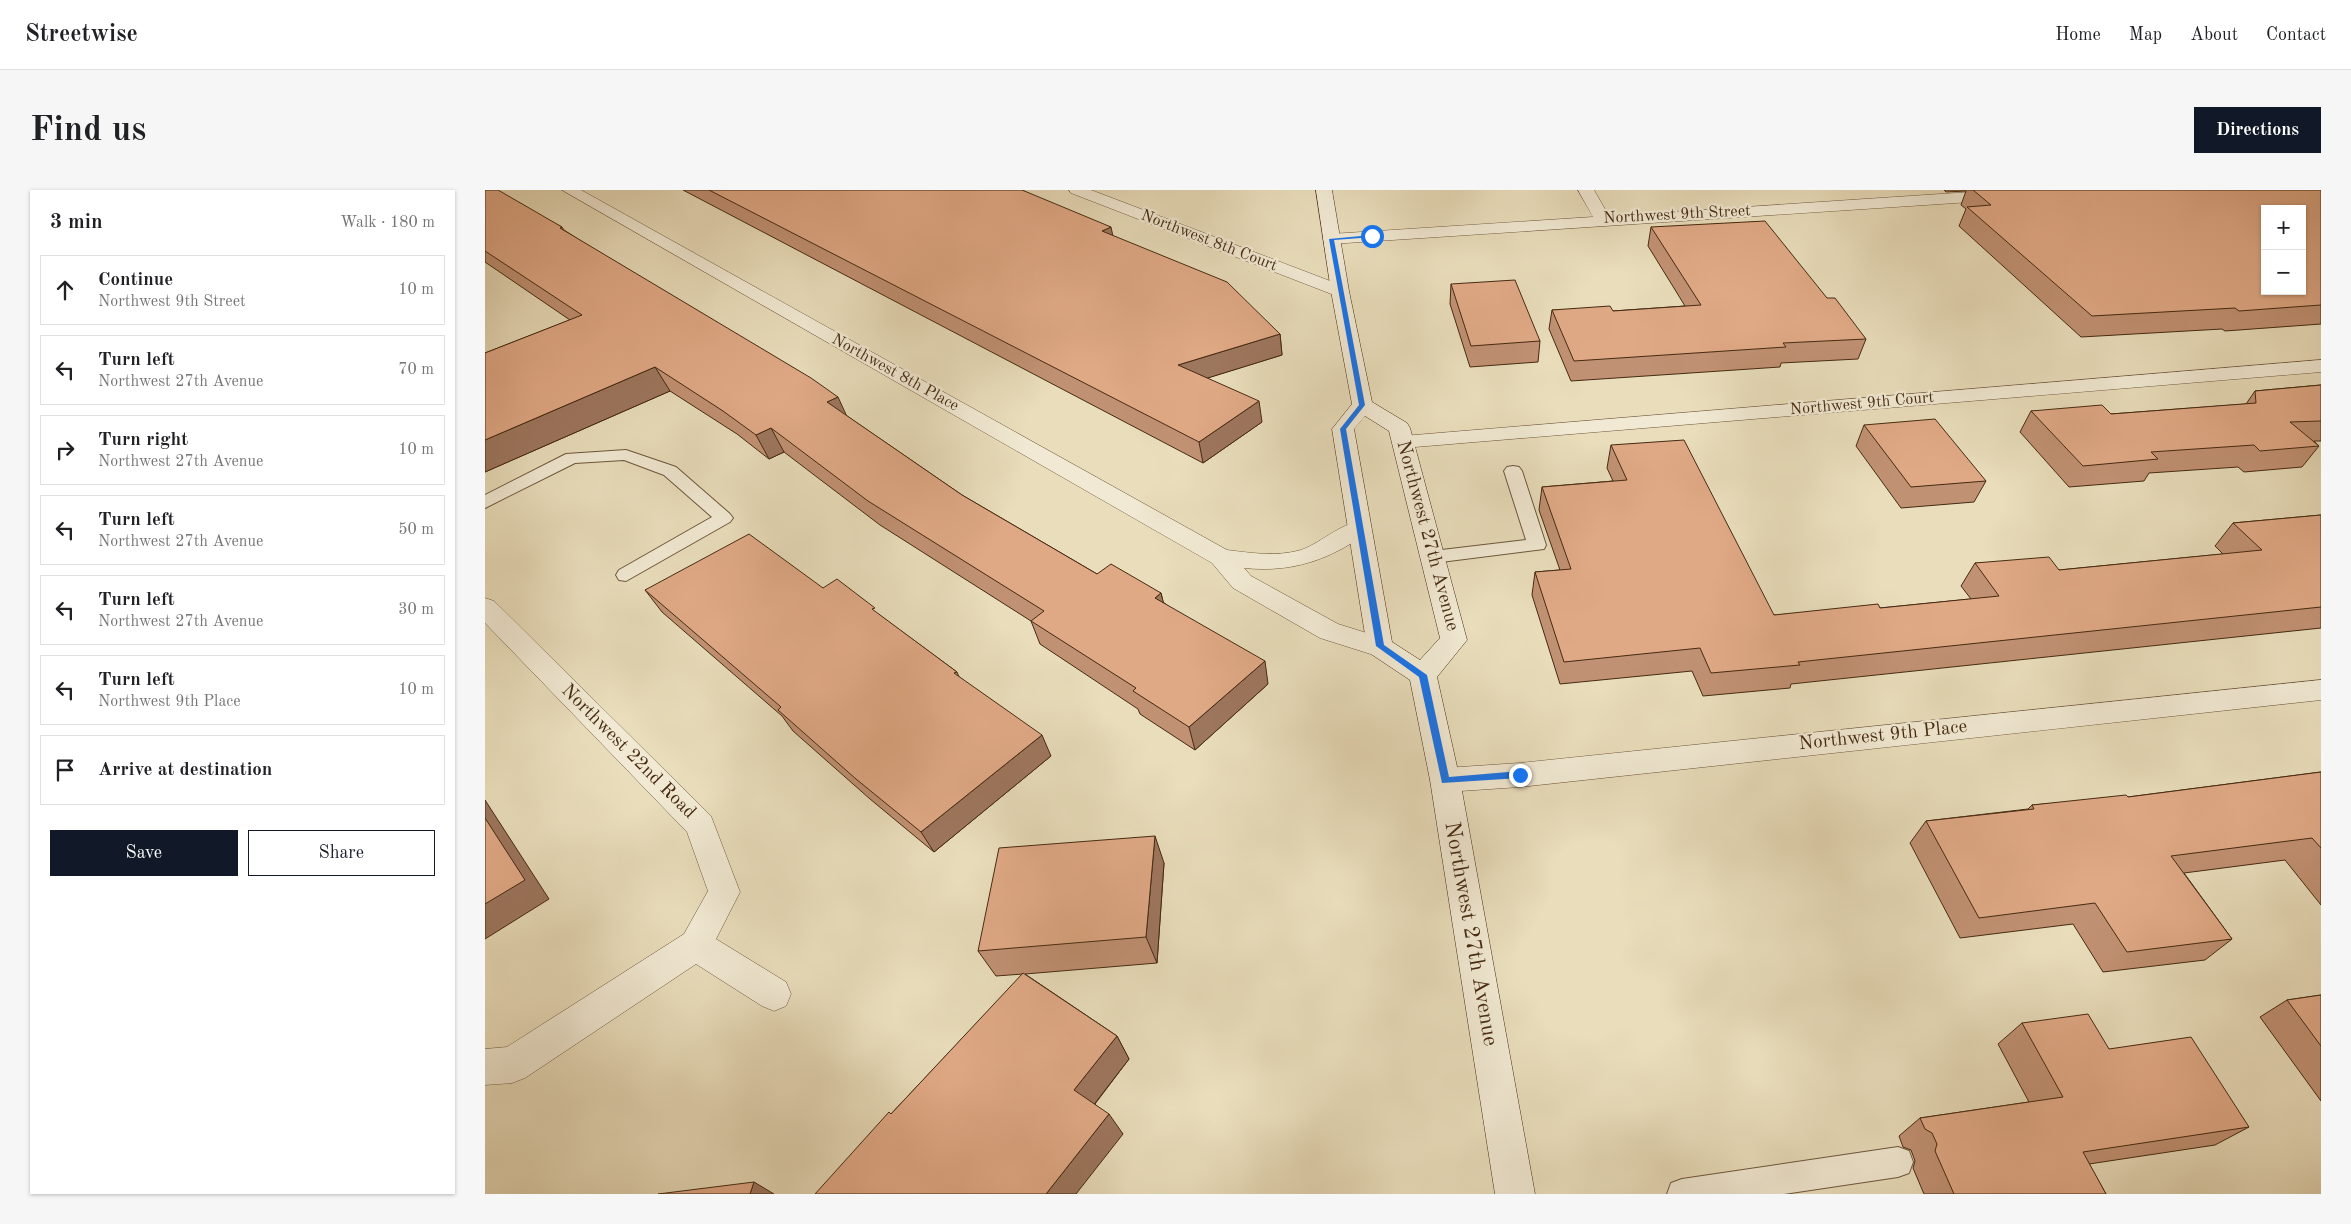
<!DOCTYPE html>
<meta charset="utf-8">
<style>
:root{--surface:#fff;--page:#f6f6f6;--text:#202124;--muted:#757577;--line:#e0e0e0;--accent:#111827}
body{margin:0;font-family:"Old Standard TT",serif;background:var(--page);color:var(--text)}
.controls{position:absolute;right:15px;top:15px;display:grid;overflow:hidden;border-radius:0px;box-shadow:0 1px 4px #0004}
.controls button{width:45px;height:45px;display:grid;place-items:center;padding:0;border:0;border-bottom:1px solid var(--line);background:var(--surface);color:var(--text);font:25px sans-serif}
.stop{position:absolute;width:15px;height:15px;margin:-11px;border:4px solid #1a73e8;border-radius:50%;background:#fff}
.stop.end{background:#1a73e8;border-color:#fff;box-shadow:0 1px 5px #0008}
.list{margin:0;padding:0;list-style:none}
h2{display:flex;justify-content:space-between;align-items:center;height:65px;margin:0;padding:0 20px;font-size:21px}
h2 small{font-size:16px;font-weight:400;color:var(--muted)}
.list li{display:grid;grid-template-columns:32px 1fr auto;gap:15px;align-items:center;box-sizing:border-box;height:70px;margin:0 10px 10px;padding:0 10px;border:1px solid var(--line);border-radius:0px}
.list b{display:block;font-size:19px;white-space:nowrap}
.list p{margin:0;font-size:16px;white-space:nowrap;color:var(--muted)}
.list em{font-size:16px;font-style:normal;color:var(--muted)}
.actions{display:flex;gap:10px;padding:15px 20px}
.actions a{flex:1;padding:11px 0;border:1px solid var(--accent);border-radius:0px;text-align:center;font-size:18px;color:var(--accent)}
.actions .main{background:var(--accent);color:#fff}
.icon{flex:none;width:28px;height:28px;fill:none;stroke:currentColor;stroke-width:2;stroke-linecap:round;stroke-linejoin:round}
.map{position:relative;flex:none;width:1836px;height:1004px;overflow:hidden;border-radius:0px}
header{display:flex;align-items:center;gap:30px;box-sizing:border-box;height:70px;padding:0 25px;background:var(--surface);border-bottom:1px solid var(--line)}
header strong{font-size:24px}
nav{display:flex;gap:28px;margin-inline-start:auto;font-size:18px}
.intro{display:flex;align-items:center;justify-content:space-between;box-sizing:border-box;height:120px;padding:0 30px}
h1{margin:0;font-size:35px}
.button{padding:12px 22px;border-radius:0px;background:var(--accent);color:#fff;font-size:18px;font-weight:700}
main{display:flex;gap:30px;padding:0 30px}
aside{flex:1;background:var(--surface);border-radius:0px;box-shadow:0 1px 4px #0004}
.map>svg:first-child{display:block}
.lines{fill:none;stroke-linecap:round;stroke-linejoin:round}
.lane-casing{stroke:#6e573c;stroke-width:2}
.street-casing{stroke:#6e573c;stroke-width:1}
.secondary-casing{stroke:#452a11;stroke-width:1}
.lane{fill:#f1e9d3;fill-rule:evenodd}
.street{fill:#f1e9d3;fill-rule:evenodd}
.secondary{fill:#f1e9d3;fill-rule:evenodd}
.wall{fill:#c19173;stroke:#452a11}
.shaded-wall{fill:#9d765e;stroke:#452a11}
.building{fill:#e0a986;stroke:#452a11;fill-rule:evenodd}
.route{fill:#1a73e8}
.labels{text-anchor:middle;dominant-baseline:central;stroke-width:4.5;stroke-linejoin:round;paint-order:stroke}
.far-street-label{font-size:16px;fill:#452a11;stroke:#f1e9d3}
.street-label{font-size:19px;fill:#452a11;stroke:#f1e9d3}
.near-street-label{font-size:22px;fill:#452a11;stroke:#f1e9d3}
</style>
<header>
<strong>Streetwise</strong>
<nav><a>Home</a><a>Map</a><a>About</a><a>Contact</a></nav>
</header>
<div class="intro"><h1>Find us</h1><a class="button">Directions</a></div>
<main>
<aside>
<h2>3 min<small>Walk · 180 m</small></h2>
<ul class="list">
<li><svg class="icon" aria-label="ahead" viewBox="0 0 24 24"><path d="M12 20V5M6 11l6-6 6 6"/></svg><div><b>Continue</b><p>Northwest 9th Street</p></div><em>10 m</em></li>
<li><svg class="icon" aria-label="left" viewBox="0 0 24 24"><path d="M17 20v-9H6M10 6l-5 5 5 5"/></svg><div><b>Turn left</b><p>Northwest 27th Avenue</p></div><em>70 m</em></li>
<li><svg class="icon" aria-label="right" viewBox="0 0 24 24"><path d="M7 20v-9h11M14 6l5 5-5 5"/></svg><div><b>Turn right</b><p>Northwest 27th Avenue</p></div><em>10 m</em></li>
<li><svg class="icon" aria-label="left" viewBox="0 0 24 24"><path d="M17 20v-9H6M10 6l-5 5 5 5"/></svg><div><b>Turn left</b><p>Northwest 27th Avenue</p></div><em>50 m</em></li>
<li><svg class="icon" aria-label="left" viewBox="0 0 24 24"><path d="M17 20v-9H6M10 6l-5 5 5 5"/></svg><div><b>Turn left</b><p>Northwest 27th Avenue</p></div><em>30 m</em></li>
<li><svg class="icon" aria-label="left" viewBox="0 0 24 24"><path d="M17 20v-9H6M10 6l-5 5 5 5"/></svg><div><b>Turn left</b><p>Northwest 9th Place</p></div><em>10 m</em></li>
<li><svg class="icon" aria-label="arrive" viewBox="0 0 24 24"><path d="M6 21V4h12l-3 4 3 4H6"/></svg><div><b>Arrive at destination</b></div></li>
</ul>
<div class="actions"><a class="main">Save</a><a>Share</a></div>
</aside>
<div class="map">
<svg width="1836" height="1004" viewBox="0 0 1836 1004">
<rect width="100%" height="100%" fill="#e9ddbb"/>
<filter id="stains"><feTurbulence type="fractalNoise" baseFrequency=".004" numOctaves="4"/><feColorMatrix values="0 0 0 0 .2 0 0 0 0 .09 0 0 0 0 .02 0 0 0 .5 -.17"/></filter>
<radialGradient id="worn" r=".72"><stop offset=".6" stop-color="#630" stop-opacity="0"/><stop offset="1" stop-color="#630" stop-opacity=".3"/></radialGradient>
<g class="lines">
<defs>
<path id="lane" d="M 141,260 L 191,277 L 245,324 L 248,328 L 245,332 L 141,391 L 134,390 L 131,385 L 134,380 L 227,327 L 179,285 L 139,270 L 90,273 L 0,318 L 0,305 L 81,264 Z
M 1028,276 L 1034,277 L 1037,281 L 1061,355 L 1059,359 L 948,373 L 941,371 L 939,367 L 941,363 L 948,361 L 1041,350 L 1019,281 L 1022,277 Z
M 1413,957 L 1424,961 L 1428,972 L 1424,983 L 1413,987 L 1299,1004 L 1182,1004 L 1186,993 L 1197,989 Z"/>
<path id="street" d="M 77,0 L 96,0 L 742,360 C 766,363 792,367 816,360 C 837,353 862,327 882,333 L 886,338 L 882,343 C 844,370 807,383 759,378 L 766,386 L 853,434 L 904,450 L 908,457 L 904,464 L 895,467 L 835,448 L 748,398 L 727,373 Z
M 584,0 L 606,0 L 861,97 L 864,101 L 861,105 L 849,105 L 586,3 Z
M 1093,0 L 1109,0 L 1124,26 L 1516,0 L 1524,5 L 1516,10 L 846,54 L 840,53 L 838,49 L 840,45 L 846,44 L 1108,27 Z
M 1836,170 L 1836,182 L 918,258 L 910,257 L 907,252 L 910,247 L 918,246 Z
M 0,408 L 9,411 L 226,626 L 255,702 L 231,749 L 301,792 L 306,804 L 301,816 L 289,821 L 277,816 L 211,774 L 40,888 L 27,893 L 0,895 L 0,859 L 22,857 L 199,744 L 223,701 L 202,642 L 0,433 Z
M 1836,490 L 1836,510 L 1035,597 L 960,602 L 950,598 L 945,590 L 950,582 L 960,578 L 1035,573 Z"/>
<path id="secondary" d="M 831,0 L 847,0 L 864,101 L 887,212 L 922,233 L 925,238 L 982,450 L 952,487 L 975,590 L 1050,1004 L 1010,1004 L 945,590 L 925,490 L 886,464 L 882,457 L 847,239 L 867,214 L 846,101 ZM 880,226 L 904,241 L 955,448 L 935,470 L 907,452 L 869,239 Z"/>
</defs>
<use href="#lane" class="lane-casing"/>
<use href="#street" class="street-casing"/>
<use href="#secondary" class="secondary-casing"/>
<use href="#lane" class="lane"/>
<use href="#street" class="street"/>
<use href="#secondary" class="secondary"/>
</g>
<path class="wall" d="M 0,0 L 77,37 L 79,40 L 362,226 L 477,305 L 612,384 L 676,403 L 678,412 L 783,494 L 710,560 L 655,524 L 653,519 L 555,454 L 546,431 L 395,335 L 299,262 L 284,269 L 252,244 L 185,201 L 0,282 L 0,163 L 85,130 L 0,72 Z
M 198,0 L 537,0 L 628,46 L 795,144 L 797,165 L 722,188 L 777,232 L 718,273 Z
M 1459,0 L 1836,0 L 1836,134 L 1740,141 L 1737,139 L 1596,147 L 1474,36 L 1481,19 L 1476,15 L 1481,1 L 1461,2 Z
M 1166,37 L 1342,108 L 1381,149 L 1373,169 L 1296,173 L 1295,177 L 1086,191 L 1064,139 L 1067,120 L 1128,121 L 1200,116 L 1163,56 Z
M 966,94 L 1055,151 L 1053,172 L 985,177 L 965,114 Z
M 1836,195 L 1836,251 L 1829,251 L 1834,256 L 1817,277 L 1759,282 L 1753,277 L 1664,283 L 1659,291 L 1584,297 L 1535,242 L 1546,221 L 1626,224 L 1761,214 L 1770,201 Z
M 1379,235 L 1501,291 L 1489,312 L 1416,318 L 1371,256 Z
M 1126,255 L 1289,425 L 1395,418 L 1486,409 L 1476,396 L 1490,373 L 1574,380 L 1738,364 L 1730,356 L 1748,333 L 1836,325 L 1836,438 L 1306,494 L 1305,498 L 1218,506 L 1207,481 L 1075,494 L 1047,405 L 1050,382 L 1075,380 L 1054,320 L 1057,297 L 1128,291 L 1122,278 Z
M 338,398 L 393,424 L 472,482 L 474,487 L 566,566 L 449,662 L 385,609 L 308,541 L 297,526 L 177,422 L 160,400 Z
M 1836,582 L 1836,715 L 1800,670 L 1699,683 L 1747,749 L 1720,770 L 1618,782 L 1588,734 L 1475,748 L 1425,653 L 1441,631 L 1543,619 L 1547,615 L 1643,607 Z
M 679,673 L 672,773 L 540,784 L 632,846 L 644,869 L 610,914 L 638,944 L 406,924 L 538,784 L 511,786 L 493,761 Z
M 1836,805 L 1836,911 L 1775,827 L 1802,810 Z
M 1537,833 L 1624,859 L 1764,937 L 1730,955 L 1604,974 L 1621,1004 L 1439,1004 L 1428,978 L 1430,971 L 1426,960 L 1418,957 L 1414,946 L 1435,928 L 1544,912 L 1513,854 Z"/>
<path class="shaded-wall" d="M 626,37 L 630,56 L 617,41 Z
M 795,144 L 797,165 L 697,196 L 693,175 Z
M 170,177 L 185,201 L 0,282 L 0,250 Z
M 353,207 L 364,231 L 342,212 Z
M 774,211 L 777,232 L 718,273 L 714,252 Z
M 286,238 L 299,262 L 284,269 L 271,245 Z
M 676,403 L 682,427 L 670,408 Z
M 780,471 L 783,494 L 710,560 L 704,537 Z
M 557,545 L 566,566 L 449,662 L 436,642 Z
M 0,610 L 64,709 L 0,749 Z
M 670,646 L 679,673 L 672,773 L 661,747 Z
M 632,846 L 644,869 L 604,921 L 589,900 Z
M 624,924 L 638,944 L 591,1004 L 561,1004 Z
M 269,992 L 289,1004 L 265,1004 Z"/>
<path class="building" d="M 0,0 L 13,0 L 77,37 L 75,38 L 326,188 L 353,207 L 342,212 L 477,305 L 612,384 L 626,374 L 676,403 L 670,408 L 780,471 L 704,537 L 648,501 L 651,498 L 546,431 L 559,421 L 383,311 L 286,238 L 271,245 L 238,221 L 170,177 L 0,250 L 0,163 L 97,125 L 0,61 Z
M 224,0 L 537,0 L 626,37 L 617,41 L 742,92 L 795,144 L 693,175 L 774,211 L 714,252 Z
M 1488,0 L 1836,0 L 1836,115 L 1754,121 L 1750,118 L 1607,126 L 1482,17 L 1506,15 ZM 1780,19 L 1817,19 L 1817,101 L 1780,101 Z
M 1280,31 L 1342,108 L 1350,108 L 1381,149 L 1298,153 L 1301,157 L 1089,171 L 1067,120 L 1125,116 L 1128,121 L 1216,115 L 1166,37 Z
M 1030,90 L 1055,151 L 986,156 L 966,94 Z
M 1836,195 L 1836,231 L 1805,232 L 1834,256 L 1775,261 L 1769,255 L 1666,262 L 1673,269 L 1598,276 L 1546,221 L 1617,215 L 1626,224 L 1771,213 L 1770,201 Z
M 1450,229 L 1501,291 L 1426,297 L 1379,235 Z
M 1199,250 L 1289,425 L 1393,414 L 1395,418 L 1514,406 L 1490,373 L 1564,367 L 1574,380 L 1777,360 L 1748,333 L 1836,325 L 1836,417 L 1313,472 L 1315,475 L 1226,483 L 1215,458 L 1079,472 L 1050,382 L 1086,379 L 1057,297 L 1142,290 L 1126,255 Z
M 264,344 L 338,398 L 352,389 L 390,418 L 387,419 L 472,482 L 469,483 L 557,545 L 436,642 L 371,589 L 293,520 L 296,517 L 160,400 Z
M 1836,582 L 1836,658 L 1827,648 L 1686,666 L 1747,749 L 1642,762 L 1610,713 L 1494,728 L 1441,631 L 1549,619 L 1547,615 L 1641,605 L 1643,607 Z
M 0,628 L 40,690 L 0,714 Z
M 670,646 L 661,747 L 493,761 L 514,658 Z
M 538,783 L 632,846 L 589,900 L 624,924 L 561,1004 L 330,1004 L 404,922 L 406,924 Z
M 1836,805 L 1836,856 L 1802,810 Z
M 1603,824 L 1624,859 L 1706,847 L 1764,937 L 1598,962 L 1621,1004 L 1469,1004 L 1450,961 L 1452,954 L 1447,943 L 1440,939 L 1435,928 L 1578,907 L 1537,833 Z
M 269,992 L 265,1004 L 173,1004 Z"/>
<path class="route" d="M 887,45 L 889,47 L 849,50 L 880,215 L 861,239 L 899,455 L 942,485 L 964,587 L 1035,581 L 1040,585 L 1035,588 L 957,593 L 934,487 L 891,456 L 855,239 L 874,215 L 844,49 Z"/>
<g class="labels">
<g class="far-street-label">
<text transform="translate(1192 25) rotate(-3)">Northwest 9th Street</text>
<text transform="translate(724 51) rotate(21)">Northwest 8th Court</text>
<text transform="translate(410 183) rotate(29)">Northwest 8th Place</text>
<text transform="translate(1377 214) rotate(-5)">Northwest 9th Court</text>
</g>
<g class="street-label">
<text transform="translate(942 346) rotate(75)">Northwest 27th Avenue</text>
<text transform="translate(1398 546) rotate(-6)">Northwest 9th Place</text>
<text transform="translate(143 562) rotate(45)">Northwest 22nd Road</text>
</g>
<g class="near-street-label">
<text transform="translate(986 744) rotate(80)">Northwest 27th Avenue</text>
</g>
</g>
<rect width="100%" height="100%" filter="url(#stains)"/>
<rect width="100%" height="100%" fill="url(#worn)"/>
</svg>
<div class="controls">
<button>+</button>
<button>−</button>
</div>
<div class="stop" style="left:887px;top:46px"></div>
<div class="stop end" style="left:1035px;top:585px"></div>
</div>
</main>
